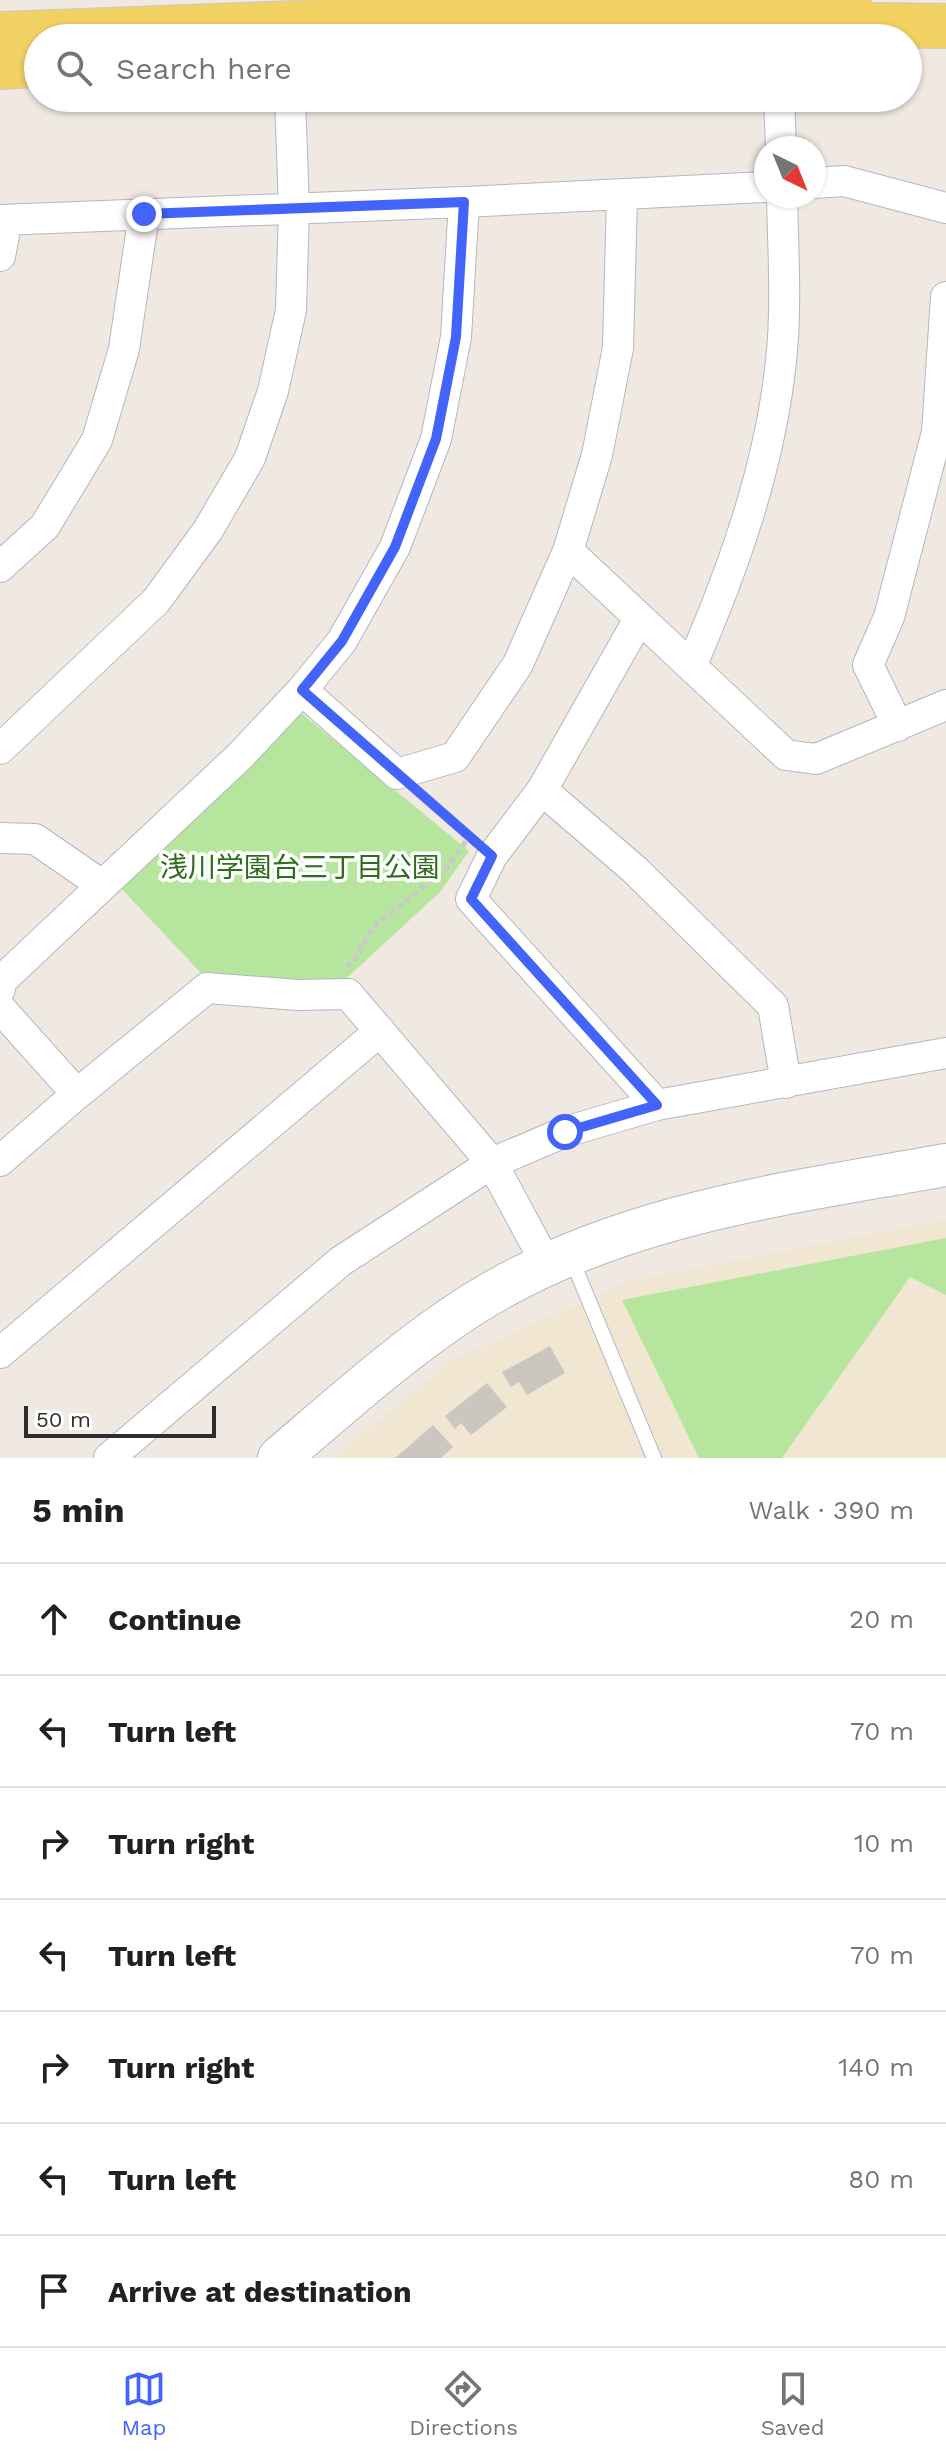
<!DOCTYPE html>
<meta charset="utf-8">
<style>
:root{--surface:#fff;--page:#f6f6f6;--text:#202124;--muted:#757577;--line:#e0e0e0;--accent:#4264fb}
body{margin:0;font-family:"Work Sans","Noto Sans JP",sans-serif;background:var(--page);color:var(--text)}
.compass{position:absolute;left:754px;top:136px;width:72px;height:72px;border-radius:50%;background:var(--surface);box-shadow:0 2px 6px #0004;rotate:137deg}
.scale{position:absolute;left:24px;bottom:20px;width:192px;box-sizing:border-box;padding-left:8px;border:4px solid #2e2e2e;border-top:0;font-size:22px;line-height:28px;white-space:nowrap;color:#2e2e2e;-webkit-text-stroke:6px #fff;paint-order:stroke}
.stop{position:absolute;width:24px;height:24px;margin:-18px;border:6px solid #4264fb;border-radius:50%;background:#fff}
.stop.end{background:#4264fb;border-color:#fff;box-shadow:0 2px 8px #0008}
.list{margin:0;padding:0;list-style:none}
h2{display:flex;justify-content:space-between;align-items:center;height:104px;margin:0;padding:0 32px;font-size:34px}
h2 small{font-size:26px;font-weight:400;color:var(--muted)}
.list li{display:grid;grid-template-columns:52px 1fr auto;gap:24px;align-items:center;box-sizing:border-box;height:112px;padding:0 32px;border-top:2px solid var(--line)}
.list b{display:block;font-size:30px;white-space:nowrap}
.list em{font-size:26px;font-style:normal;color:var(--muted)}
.icon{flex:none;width:44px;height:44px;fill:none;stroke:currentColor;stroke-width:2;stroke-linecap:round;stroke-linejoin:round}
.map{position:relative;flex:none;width:946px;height:1458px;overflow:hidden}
.search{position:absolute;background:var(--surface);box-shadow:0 2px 6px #0004;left:24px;right:24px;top:24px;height:88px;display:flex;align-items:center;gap:20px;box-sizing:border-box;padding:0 28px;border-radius:44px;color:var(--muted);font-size:30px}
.sheet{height:888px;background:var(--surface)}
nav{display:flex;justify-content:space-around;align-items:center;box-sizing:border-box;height:112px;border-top:2px solid var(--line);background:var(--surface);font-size:22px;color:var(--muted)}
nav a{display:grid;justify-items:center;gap:4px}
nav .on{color:var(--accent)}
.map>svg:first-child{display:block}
.education{fill:#f0e6d1}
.green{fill:#b6e59e}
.building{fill:#cbc7bf}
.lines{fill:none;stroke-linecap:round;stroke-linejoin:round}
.lane-casing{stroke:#b4b7c1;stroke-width:16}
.street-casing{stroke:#b4b7c1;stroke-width:32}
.secondary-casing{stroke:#b4b7c1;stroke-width:44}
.primary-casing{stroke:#c9c9c9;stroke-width:46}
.path{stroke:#c9c9c9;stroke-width:5;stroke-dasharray:6 4;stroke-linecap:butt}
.lane{stroke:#fff;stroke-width:14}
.street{stroke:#fff;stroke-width:30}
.secondary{stroke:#fff;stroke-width:42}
.primary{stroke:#f2d163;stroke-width:44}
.route{stroke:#4264fb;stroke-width:10}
.labels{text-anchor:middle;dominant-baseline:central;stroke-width:7;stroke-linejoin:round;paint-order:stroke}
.park-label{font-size:28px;fill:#2c6e1b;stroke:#fff}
</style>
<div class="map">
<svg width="946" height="1458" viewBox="0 0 946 1458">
<rect width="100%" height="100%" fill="#efe9e1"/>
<path class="education" d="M 946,1220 L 946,1458 L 334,1458 L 449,1362 L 629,1281 Z"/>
<path class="green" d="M 301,713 L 469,851 L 440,892 L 338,986 L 201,973 L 117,884 Z
M 946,1238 L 946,1295 L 910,1277 L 782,1458 L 699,1458 L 622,1300 Z"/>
<path class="building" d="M 550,1346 L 565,1373 L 527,1395 L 519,1382 L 511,1387 L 502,1372 Z
M 487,1383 L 507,1407 L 471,1435 L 461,1423 L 455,1429 L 445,1416 Z
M 433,1425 L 453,1447 L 441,1458 L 395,1458 Z"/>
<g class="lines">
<defs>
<path id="lane" d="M 572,1260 L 654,1458"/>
<path id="street" d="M 777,38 L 778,5
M 779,98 L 781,148
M 814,183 L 844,181 L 946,208
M 0,220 L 464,202 L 766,187
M 0,256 L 7,220
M 568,551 L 786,755 L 816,759 L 946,705
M 0,567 L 45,526 L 97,440 L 124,349 L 144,214
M 639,619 L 542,790 L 492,856 L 471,899 L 657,1105
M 692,664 C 734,568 770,466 781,361 C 787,307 783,250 782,196
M 302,690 L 342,641 L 395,547 L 436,439 L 456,337 L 464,202
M 898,726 L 868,665 L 889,617 L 937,432 L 946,297
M 0,749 L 156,601 L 208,530 L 250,458 L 273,391 L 291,310 L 294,208 L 290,98
M 542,790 L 635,870 L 773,1006 L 786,1083
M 0,838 L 35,839 L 102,885
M 0,989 L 1,981 L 241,755 L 302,690 L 397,774 L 455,757 L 518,664 L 568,551 L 597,455 L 618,348 L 622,195
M 0,1008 L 77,1094
M 0,1161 L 77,1094 L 207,988 L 298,995 L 348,994 L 492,1163 L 547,1265
M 0,1353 L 380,1031
M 109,1458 L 341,1261 L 492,1163 L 565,1132 L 657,1105 L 946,1053"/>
<path id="secondary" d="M 279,1458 C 341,1405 402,1350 470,1306 C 613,1215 783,1194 946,1165"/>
<path id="primary" d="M 809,31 L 875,25 L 946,26
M 0,34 L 778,5 L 849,0
M 0,67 L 38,65"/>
</defs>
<use href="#lane" class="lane-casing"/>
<use href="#street" class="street-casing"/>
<use href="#secondary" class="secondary-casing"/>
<use href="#primary" class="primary-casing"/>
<path class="path" d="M 422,796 L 472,838
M 346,966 L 352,964 L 373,927 L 447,868 L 467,840"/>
<use href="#lane" class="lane"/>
<use href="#street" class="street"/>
<use href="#secondary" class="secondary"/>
<use href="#primary" class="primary"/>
</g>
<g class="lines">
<path class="route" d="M 144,214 L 464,202 L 456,337 L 436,439 L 395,547 L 342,641 L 302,690 L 492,856 L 471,899 L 657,1105 L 565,1132"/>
</g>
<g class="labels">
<g class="park-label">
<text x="300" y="867">浅川学園台三丁目公園</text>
</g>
</g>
</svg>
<svg class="compass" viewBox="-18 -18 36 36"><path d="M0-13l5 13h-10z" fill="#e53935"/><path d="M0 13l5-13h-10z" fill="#757577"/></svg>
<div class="scale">50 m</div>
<div class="stop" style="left:565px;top:1132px"></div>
<div class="stop end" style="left:144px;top:214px"></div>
<div class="search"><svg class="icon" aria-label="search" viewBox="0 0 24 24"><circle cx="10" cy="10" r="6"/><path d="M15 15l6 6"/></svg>Search here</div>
</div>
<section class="sheet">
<h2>5 min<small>Walk · 390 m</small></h2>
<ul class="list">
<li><svg class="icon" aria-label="ahead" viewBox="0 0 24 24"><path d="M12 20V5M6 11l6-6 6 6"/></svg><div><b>Continue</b></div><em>20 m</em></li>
<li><svg class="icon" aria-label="left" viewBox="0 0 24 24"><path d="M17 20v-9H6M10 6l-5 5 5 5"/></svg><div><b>Turn left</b></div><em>70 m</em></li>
<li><svg class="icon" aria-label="right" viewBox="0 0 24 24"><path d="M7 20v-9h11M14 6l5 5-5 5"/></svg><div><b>Turn right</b></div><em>10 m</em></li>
<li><svg class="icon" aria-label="left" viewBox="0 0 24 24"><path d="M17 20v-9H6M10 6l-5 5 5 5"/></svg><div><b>Turn left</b></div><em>70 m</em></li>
<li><svg class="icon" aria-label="right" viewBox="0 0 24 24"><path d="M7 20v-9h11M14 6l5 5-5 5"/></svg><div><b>Turn right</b></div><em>140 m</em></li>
<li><svg class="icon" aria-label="left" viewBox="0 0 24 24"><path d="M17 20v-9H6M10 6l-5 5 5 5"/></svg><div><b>Turn left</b></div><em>80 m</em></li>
<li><svg class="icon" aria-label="arrive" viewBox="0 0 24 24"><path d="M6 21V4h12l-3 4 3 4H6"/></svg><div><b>Arrive at destination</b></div></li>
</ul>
</section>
<nav>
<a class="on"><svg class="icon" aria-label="map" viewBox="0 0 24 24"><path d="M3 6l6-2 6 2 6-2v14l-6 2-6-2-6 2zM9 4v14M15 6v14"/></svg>Map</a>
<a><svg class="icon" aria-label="directions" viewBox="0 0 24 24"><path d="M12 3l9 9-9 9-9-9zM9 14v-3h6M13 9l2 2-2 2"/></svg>Directions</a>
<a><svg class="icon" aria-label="saved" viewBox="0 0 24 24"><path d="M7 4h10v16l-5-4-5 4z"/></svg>Saved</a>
</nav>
